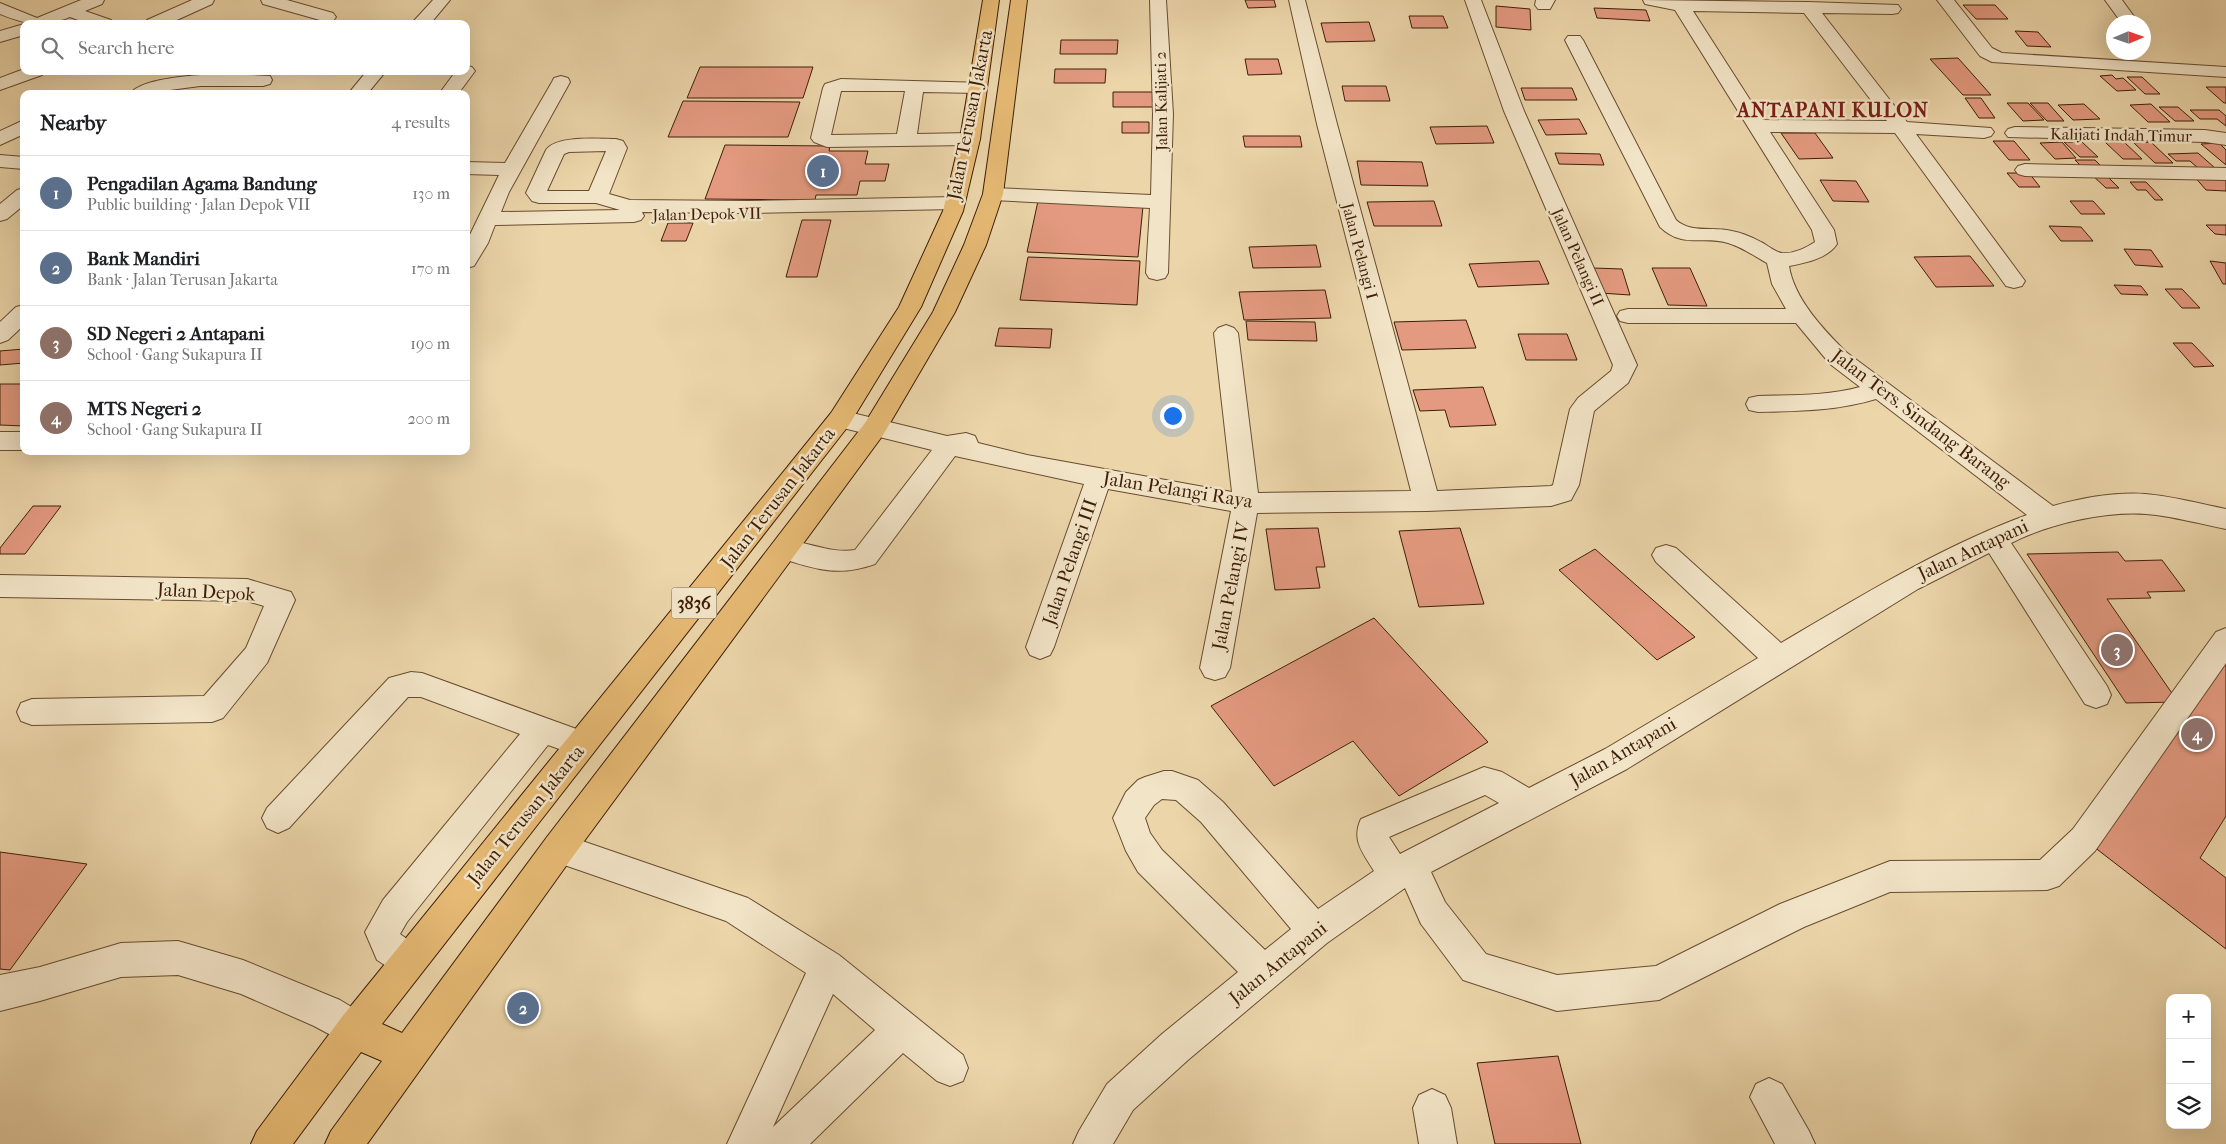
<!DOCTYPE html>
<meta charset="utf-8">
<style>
:root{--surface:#fff;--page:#f2f2f2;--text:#202124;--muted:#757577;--line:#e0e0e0;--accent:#db2777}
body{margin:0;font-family:"IM FELL French Canon",serif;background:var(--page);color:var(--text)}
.controls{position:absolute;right:15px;bottom:15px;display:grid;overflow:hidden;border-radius:10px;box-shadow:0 5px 20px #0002}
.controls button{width:45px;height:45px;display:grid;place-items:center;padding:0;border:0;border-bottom:1px solid var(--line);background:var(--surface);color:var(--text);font:25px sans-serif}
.compass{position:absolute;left:2106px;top:15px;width:45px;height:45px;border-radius:50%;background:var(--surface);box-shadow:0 5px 20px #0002;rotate:88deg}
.you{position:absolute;left:1172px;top:415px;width:18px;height:18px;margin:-12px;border:4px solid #fff;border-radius:50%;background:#1a73e8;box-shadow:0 0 0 8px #1a73e833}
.badge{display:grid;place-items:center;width:32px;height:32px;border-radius:50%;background:var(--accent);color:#fff;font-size:16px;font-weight:700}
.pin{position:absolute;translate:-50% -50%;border:2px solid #fff;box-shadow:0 1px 5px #0006}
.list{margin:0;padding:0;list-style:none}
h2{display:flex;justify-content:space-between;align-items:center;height:65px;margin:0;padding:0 20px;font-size:21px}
h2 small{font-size:16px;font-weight:400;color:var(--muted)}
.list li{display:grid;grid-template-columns:32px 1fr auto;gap:15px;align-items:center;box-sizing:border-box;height:75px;padding:0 20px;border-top:1px solid var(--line)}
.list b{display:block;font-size:19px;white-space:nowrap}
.list p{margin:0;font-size:16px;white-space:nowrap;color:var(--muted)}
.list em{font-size:16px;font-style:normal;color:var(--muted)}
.icon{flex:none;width:28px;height:28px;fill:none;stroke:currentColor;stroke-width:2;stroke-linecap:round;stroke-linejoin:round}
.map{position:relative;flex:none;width:2226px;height:1144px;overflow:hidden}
.search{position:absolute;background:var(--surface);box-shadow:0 5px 20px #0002;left:20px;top:20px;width:450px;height:55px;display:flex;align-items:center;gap:12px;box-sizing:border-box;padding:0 18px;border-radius:10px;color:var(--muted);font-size:19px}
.panel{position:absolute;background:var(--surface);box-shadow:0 5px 20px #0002;left:20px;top:90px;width:450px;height:365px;border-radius:10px}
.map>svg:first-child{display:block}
.building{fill:#e49a80;stroke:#3e1e08}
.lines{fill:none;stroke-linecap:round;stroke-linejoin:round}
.minor-casing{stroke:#694c30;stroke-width:2}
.major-casing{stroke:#3e1e08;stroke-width:2}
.minor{fill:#f2e4c7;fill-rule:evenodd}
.major{fill:#e6ba74;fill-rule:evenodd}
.labels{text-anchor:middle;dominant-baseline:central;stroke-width:5;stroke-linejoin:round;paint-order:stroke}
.far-street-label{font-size:16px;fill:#3e1e08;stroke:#f2e4c7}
.shield{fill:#f2e4c7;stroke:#745941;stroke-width:1}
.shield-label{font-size:18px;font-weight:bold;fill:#3e1e08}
.street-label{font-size:19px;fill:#3e1e08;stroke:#f2e4c7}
.far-district-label{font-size:20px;font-weight:bold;letter-spacing:1px;fill:#7a1f14;stroke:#f2e4c7}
</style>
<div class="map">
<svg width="2226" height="1144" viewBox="0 0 2226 1144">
<rect width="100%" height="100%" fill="#ebd5a9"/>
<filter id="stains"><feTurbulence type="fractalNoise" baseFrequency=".004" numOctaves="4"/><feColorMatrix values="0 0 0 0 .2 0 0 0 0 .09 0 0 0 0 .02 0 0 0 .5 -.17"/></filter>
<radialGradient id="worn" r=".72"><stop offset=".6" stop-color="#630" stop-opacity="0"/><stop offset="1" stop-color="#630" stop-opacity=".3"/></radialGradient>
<path class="building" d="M 1245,0 L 1274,0 L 1276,7 L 1248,8 Z
M 1963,5 L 1995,5 L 2008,19 L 1976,19 Z
M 1496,6 L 1530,9 L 1531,30 L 1496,27 Z
M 1594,8 L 1646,10 L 1650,21 L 1597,18 Z
M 1409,16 L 1443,16 L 1448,28 L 1412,28 Z
M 1369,22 L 1375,41 L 1326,42 L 1321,23 Z
M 2015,31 L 2038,32 L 2051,47 L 2027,46 Z
M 1061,40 L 1118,40 L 1117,54 L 1060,54 Z
M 1958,58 L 1991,95 L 1963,95 L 1930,59 Z
M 1245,59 L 1278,59 L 1282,74 L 1248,75 Z
M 700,67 L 813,67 L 803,98 L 687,98 Z
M 1055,69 L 1106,69 L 1105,83 L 1054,83 Z
M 2112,75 L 2116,79 L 2123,78 L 2136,90 L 2117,91 L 2100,76 Z
M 2127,77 L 2142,77 L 2160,94 L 2145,94 Z
M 1342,86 L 1386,86 L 1390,101 L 1345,101 Z
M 2206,87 L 2226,87 L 2226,103 L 2224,103 Z
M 1521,88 L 1572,88 L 1577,100 L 1525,100 Z
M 1113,92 L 1154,92 L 1155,107 L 1113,107 Z
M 1965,98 L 1981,98 L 1995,118 L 1979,118 Z
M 683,101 L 800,102 L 788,137 L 668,137 Z
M 2007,103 L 2028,103 L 2044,120 L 2023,121 Z
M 2030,103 L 2048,103 L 2064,121 L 2047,121 Z
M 2084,104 L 2100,119 L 2073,120 L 2058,105 Z
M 2151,104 L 2170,122 L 2148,122 L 2130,105 Z
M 2159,107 L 2178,107 L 2194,121 L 2175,121 Z
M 2190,110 L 2219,110 L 2226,116 L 2226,126 L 2217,119 L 2200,119 Z
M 1579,119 L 1587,134 L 1546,135 L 1538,120 Z
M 1122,122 L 1149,122 L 1149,133 L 1122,133 Z
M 1487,126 L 1494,143 L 1436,144 L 1430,127 Z
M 1781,133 L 1815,133 L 1833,158 L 1799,159 Z
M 1243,136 L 1300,136 L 1302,147 L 1245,147 Z
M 1993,141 L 2014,141 L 2030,160 L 2009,160 Z
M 2062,142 L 2076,158 L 2055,159 L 2040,143 Z
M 2064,142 L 2082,142 L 2098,157 L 2080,157 Z
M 2105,142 L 2124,142 L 2142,159 L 2123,159 Z
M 2151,142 L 2173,163 L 2155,163 L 2134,143 Z
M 2219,143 L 2226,150 L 2226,165 L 2201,144 Z
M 725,145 L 830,146 L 829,151 L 868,151 L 865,164 L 889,164 L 885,181 L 860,181 L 857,195 L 816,195 L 815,200 L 705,199 Z
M 1555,153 L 1600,154 L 1604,165 L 1559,164 Z
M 2198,153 L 2215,168 L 2198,168 L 2190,161 L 2176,161 L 2168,154 Z
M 2075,160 L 2095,160 L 2101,166 L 2082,167 Z
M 1357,161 L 1422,162 L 1428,186 L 1361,185 Z
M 2007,173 L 2029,173 L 2040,187 L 2019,187 Z
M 2105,174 L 2119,188 L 2106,188 L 2092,175 Z
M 2194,176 L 2226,177 L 2226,191 L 2206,190 Z
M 1820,180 L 1856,181 L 1869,202 L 1833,201 Z
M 2130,182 L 2146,182 L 2163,200 L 2155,200 L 2146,190 L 2137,190 Z
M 1038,201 L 1143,206 L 1138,257 L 1027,252 Z
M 1434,201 L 1442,226 L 1374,226 L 1367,202 Z
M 2070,201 L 2093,201 L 2105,214 L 2081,214 Z
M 802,220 L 831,220 L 817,277 L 786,277 Z
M 668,223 L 693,223 L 686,241 L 661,241 Z
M 2206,225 L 2226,225 L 2226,235 L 2215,234 Z
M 2049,226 L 2081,227 L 2093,241 L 2061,241 Z
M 1316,245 L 1321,267 L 1253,268 L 1249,247 Z
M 2124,249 L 2151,250 L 2163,267 L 2135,265 Z
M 1970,256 L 1994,286 L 1936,287 L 1914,257 Z
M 1028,257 L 1140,261 L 1137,305 L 1020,300 Z
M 1539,261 L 1549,284 L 1478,287 L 1469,264 Z
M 2210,261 L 2226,263 L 2226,284 L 2223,284 Z
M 1593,268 L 1622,269 L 1630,295 L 1600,293 Z
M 1652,268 L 1690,268 L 1707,306 L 1668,305 Z
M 2114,285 L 2141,286 L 2148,295 L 2121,294 Z
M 2165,289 L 2182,289 L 2200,308 L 2182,308 Z
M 1325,290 L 1331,318 L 1244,320 L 1239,292 Z
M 1466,320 L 1476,348 L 1402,350 L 1394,322 Z
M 1246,321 L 1315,322 L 1317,341 L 1248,340 Z
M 999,328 L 1052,329 L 1050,348 L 995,346 Z
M 1518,334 L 1567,334 L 1577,360 L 1526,360 Z
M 2173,343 L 2192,343 L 2214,366 L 2194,367 Z
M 24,349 L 24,363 L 0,365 L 0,351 Z
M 0,384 L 24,384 L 24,426 L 0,425 Z
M 1483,387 L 1496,425 L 1450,427 L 1445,410 L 1420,411 L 1413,390 Z
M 33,506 L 61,506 L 25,554 L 0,554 L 0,548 Z
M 1318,528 L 1325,567 L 1316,567 L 1320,588 L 1275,590 L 1266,529 Z
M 1460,528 L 1484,604 L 1419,607 L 1399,531 Z
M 1595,549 L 1695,637 L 1657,660 L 1559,570 Z
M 2118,552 L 2125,561 L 2162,560 L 2185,591 L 2147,592 L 2151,598 L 2107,599 L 2178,702 L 2126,703 L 2027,554 Z
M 1374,618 L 1488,742 L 1399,796 L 1353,741 L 1274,786 L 1211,706 Z
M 2226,653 L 2226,816 L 2200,858 L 2226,878 L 2226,949 L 2089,843 Z
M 0,852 L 87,864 L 10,970 L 0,969 Z
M 1558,1056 L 1581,1144 L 1495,1144 L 1477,1063 Z"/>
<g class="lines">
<defs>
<path id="minor" d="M 81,0 L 104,0 L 102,4 L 85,11 L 111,20 L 114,24 L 89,24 L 70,17 C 43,28 27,25 0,14 L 0,3 L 37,18 Z
M 192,0 L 214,0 L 212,4 L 168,24 L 144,24 L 147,20 Z
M 261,0 L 287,0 L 333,13 L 336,17 L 333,21 L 327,22 L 263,4 Z
M 433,0 L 450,0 L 430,24 L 411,24 Z
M 1150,0 L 1166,0 L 1173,114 L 1168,273 L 1165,278 L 1157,280 L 1149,278 L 1146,273 L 1150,208 L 993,200 L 986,198 L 983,194 L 986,190 L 993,188 L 1151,195 L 1153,114 Z
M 1289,0 L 1305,0 L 1337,124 L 1437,491 L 1551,486 L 1553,485 L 1570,409 L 1578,398 L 1611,371 L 1613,365 L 1504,111 L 1465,0 L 1481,0 L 1524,111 L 1637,365 L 1628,383 L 1594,411 L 1579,485 L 1571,500 L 1551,506 L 1427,511 L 1257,513 L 1230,668 L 1225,677 L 1215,680 L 1205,677 L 1200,668 L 1231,511 L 1108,489 L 1054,647 L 1050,655 L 1040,659 L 1030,655 L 1026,647 L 1084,484 L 955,456 L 875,564 C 836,578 812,568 774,556 L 770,549 L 774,542 C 796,535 826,555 855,550 L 932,450 L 831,425 L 828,419 L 831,413 L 840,410 L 947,436 L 966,433 L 975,436 L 978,443 L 1027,455 L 1232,492 L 1214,333 L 1218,328 L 1226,325 L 1234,328 L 1238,333 L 1258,493 L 1411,491 L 1317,124 Z
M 1536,0 L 1555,0 L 1550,9 L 1538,9 L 1535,5 Z
M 1643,0 L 1808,2 L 1898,5 L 1901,9 L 1898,13 L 1892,14 L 1822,13 L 1907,122 L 1991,128 L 1994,132 L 1991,136 L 1984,138 L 1916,134 L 2025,281 L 2022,286 L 2014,288 L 2006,286 L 1895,133 L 1770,132 L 1834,230 L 1837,244 C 1827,259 1805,263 1789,266 C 1794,299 1824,330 1846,352 L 2053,506 C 2082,498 2115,492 2145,494 C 2172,496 2200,504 2226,509 L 2226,529 C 2200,524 2173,516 2146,514 C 2103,511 2049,524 2011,543 L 2107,686 L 2111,695 L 2107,704 L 2096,708 L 2085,704 L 1989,553 L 1918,589 L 1627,769 L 1431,872 L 1445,902 L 1486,954 L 1557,975 L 1656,966 L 1780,904 L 1890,861 L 2040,860 L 2073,829 L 2216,632 L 2226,628 L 2226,663 L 2095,851 L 2059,886 L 2047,890 L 1890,892 L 1804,927 L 1659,1000 L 1557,1011 L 1463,980 L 1421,924 L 1405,888 L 1327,943 L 1188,1060 L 1133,1110 L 1113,1144 L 1073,1144 L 1079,1131 L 1107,1084 L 1162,1034 L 1238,972 L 1138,872 L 1126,851 L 1113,818 L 1126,792 L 1138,780 L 1145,777 L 1164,771 L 1172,771 L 1198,780 L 1223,802 L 1318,909 L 1374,871 C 1363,853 1351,840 1361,819 L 1484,767 L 1502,772 L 1529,788 L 1605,749 L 1758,658 L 1656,562 L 1652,555 L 1656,548 L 1666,545 L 1676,548 L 1781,643 C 1861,596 1940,547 2027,515 L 1876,399 C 1836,411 1799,411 1758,412 L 1749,410 L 1746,404 L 1749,398 L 1758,396 C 1792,395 1827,396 1860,387 L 1830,364 L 1796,323 L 1628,323 L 1620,321 L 1617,316 L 1620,311 L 1628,309 L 1786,309 L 1772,284 L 1767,263 C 1754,256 1742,247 1728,243 C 1702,235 1683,249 1660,227 L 1565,40 L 1568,36 L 1580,36 L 1583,40 L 1676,220 C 1692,234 1712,226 1732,231 C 1742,233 1752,237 1761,242 C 1767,245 1775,252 1782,253 C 1793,254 1806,248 1815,242 L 1812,230 L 1675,10 L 1645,4 ZM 1693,11 L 1804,13 L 1887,121 L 1763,120 ZM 1485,795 L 1499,803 L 1400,854 L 1389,837 ZM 1162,799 L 1176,800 L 1201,822 L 1291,929 L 1265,950 L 1162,850 L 1150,833 L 1145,818 L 1154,805 Z
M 1937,0 L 1954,0 L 1992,48 L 2002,53 L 2226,67 L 2226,77 L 1992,62 L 1980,56 Z
M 2105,0 L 2122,0 L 2138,22 L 2121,22 Z
M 24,24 L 24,35 L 0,42 L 0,31 Z
M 466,66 L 472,67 L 475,71 L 458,94 L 439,94 L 456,71 L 466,71 Z
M 24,69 L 24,71 L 45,71 L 42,75 L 0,90 L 0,78 Z
M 367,71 L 386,71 L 367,94 L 348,94 Z
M 232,74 L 270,76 L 272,80 L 270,84 L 263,86 L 200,86 L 170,90 L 156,94 L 130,94 C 142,76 211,74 232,74 Z
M 561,76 L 568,78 L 570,82 L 509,192 L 501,212 L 620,210 L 596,203 L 539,203 L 532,201 L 526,193 L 546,150 C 556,135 599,139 616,139 L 623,141 L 627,148 L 609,194 L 630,200 L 748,201 L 955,197 L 962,199 L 965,203 L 962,207 L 955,209 L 748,213 L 642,212 L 644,216 L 641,220 L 634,222 L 495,225 L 488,243 L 474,266 L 466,268 L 466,243 L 499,175 L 466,174 L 466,162 L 505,163 L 552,82 L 554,78 ZM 606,151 L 589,191 L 547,191 L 564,154 L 569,152 Z
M 841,79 L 985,83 L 987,87 L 985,91 L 978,93 L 923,92 L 917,134 L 970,133 L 977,135 L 980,139 L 977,143 L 970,145 L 827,147 L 814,142 L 811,138 L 823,88 L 825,84 ZM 841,91 L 905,91 L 897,134 L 831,135 Z
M 24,120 L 24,134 L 0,145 L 0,131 Z
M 2015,127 L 2205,130 L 2226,133 L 2226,145 L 2205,142 L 2008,137 L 2005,133 L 2008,129 Z
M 0,155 L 24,157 L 24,169 L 0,167 Z
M 2025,164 L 2226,168 L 2226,180 L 2025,176 L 2018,174 L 2015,170 L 2018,166 Z
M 24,188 L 24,205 L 7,219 L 0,221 L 0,204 L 17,190 Z
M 24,305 L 24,325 L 8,340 L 0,343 L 0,322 L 16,307 Z
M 0,432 L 24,432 L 24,450 L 0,450 Z
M 0,575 L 247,579 L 291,592 L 295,600 L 267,663 L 223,718 L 212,722 L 32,725 L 21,721 L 17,712 L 21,703 L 32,699 L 204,696 L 246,648 L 264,606 L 247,601 L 0,597 Z
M 411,672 L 422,673 L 593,735 L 597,744 L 593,753 L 582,757 L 548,745 L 407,922 L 400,934 L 421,949 L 426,961 L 421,973 L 409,978 L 397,973 L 377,960 L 365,932 L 383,900 L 520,734 L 421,697 L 408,697 L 289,828 L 278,833 L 267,828 L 262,818 L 267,808 L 389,678 Z
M 559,833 L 748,898 L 839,955 L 963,1055 L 968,1068 L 963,1081 L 950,1086 L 937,1081 L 903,1053 L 810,1144 L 727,1144 L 806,973 L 726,921 L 547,859 L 543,848 L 547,837 ZM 833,994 L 875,1030 L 773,1127 Z
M 178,941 L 243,960 L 340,1000 L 368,1017 L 373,1030 L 368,1043 L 355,1048 L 314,1026 L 241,994 L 178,975 L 121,977 L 40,1001 L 0,1011 L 0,975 L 40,967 L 121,943 Z
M 1769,1078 L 1782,1084 L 1809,1131 L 1815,1144 L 1775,1144 L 1750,1097 L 1756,1084 Z
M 1432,1089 L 1445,1095 L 1451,1108 L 1457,1144 L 1419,1144 L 1413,1108 L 1419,1095 Z"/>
<path id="major" d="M 983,0 L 999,0 L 980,139 L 963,211 L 921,307 L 849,425 L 382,1024 L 402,1033 L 547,837 L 865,423 L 933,312 L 964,245 L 983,194 L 1011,0 L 1027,0 L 1003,194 L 986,245 L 955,312 L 883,435 L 571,859 L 367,1144 L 325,1144 L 331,1131 L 382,1061 L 361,1052 L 293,1144 L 251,1144 L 257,1131 L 342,1017 L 831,413 L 899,307 L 943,211 L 960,139 Z"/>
</defs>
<use href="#minor" class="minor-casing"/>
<use href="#major" class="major-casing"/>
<use href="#minor" class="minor"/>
<use href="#major" class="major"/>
</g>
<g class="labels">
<g class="far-street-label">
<text transform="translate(1161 101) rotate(-91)">Jalan Kalijati 2</text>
<text transform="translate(2121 135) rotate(1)">Kalijati Indah Timur</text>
<text transform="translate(707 214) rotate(-1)">Jalan Depok VII</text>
<text transform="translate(1360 251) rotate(75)">Jalan Pelangi I</text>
<text transform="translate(1578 257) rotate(66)">Jalan Pelangi II</text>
</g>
<rect class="shield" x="671.5" y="587.5" width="45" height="31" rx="4"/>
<g class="shield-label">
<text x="694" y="603">3836</text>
</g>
<g class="street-label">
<text transform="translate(970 115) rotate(-79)">Jalan Terusan Jakarta</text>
<text transform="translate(1921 419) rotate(37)">Jalan Ters. Sindang Barang</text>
<text transform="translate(1178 490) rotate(9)">Jalan Pelangi Raya</text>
<text transform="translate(778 498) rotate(-52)">Jalan Terusan Jakarta</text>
<text transform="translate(1973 550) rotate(-25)">Jalan Antapani</text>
<text transform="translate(1070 562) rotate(-71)">Jalan Pelangi III</text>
<text transform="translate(1231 586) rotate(-79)">Jalan Pelangi IV</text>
<text transform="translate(206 592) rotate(3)">Jalan Depok</text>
<text transform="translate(1623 752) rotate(-30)">Jalan Antapani</text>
<text transform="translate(526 815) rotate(-51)">Jalan Terusan Jakarta</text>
<text transform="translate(1278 963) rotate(-39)">Jalan Antapani</text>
</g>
<g class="far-district-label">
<text x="1833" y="110">ANTAPANI KULON</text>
</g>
</g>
<rect width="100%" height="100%" filter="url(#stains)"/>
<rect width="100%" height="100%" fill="url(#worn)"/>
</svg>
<div class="controls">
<button>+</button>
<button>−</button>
<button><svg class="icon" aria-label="layers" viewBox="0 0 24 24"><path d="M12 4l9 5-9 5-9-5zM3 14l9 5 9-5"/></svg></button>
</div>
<svg class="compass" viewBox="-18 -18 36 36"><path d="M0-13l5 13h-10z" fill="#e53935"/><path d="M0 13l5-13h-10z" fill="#757577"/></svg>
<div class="you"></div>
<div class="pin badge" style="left:823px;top:171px;background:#5c6f8a">1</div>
<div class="pin badge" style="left:523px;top:1008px;background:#5c6f8a">2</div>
<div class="pin badge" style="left:2117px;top:650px;background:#8d6e63">3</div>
<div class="pin badge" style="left:2197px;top:734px;background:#8d6e63">4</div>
<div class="search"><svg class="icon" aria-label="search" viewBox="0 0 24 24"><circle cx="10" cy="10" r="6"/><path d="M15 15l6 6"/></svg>Search here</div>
<section class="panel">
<h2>Nearby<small>4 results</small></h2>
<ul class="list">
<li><span class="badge" style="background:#5c6f8a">1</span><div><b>Pengadilan Agama Bandung</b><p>Public building · Jalan Depok VII</p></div><em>130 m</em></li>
<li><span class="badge" style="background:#5c6f8a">2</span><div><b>Bank Mandiri</b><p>Bank · Jalan Terusan Jakarta</p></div><em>170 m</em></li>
<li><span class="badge" style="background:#8d6e63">3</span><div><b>SD Negeri 2 Antapani</b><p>School · Gang Sukapura II</p></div><em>190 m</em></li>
<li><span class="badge" style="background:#8d6e63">4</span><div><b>MTS Negeri 2</b><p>School · Gang Sukapura II</p></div><em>200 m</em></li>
</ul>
</section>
</div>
